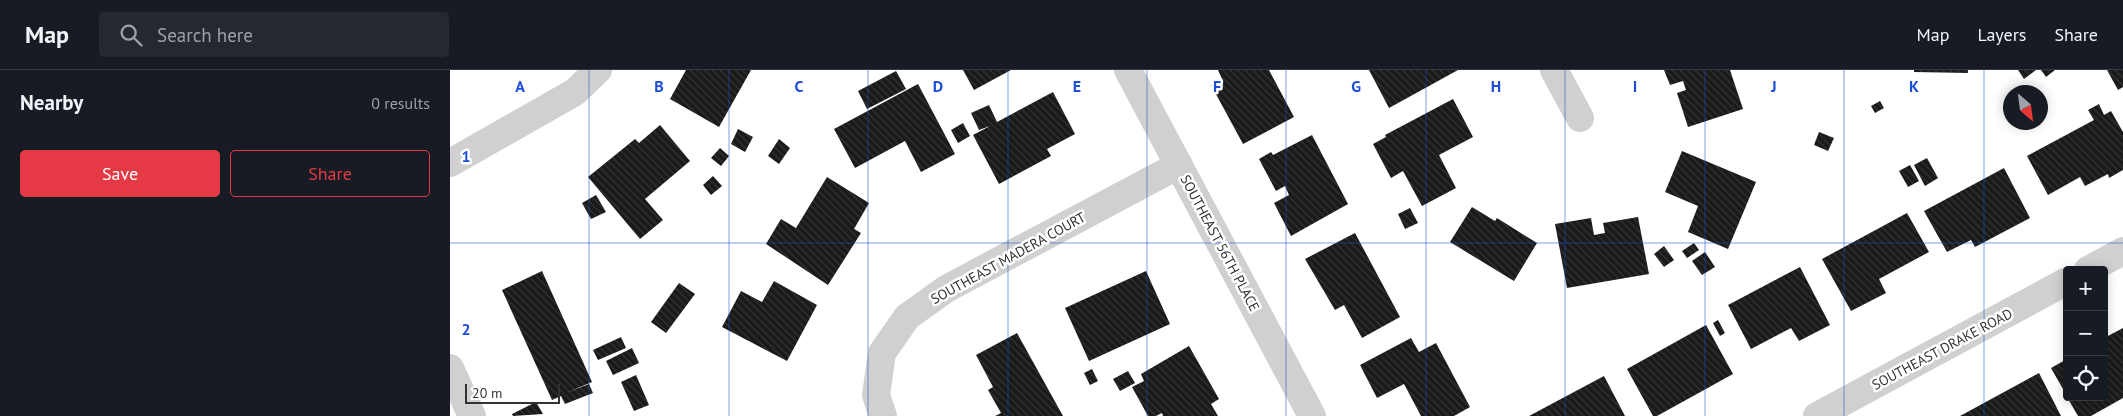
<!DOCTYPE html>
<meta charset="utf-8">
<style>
:root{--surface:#171b24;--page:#242831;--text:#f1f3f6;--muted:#9ea1a6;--line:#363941;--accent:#e63946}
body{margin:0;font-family:"PT Sans",sans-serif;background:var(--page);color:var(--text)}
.controls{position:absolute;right:15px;bottom:15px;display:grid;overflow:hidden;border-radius:5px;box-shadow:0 2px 12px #0003}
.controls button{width:45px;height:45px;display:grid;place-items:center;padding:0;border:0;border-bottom:1px solid var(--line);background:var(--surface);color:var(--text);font:25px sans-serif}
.compass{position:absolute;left:1553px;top:15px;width:45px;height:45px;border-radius:50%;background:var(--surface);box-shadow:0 2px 12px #0003;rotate:152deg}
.scale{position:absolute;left:15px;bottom:12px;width:95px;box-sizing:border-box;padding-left:5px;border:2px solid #333;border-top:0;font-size:14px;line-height:18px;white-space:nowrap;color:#333;-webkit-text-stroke:4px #fff;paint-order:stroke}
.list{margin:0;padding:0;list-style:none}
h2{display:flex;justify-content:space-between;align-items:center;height:65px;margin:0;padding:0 20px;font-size:21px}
h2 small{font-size:16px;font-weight:400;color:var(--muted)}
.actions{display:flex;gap:10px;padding:15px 20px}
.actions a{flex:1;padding:11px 0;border:1px solid var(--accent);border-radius:5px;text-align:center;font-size:18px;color:var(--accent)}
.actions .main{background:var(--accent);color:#fff}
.icon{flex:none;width:28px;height:28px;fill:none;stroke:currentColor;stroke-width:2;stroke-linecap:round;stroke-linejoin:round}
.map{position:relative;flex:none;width:1673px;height:346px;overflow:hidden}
header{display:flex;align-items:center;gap:30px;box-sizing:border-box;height:70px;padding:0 25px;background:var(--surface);border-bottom:1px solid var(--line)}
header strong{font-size:24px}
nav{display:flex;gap:28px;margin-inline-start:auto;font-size:18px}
.search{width:350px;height:45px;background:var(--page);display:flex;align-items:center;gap:12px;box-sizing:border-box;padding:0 18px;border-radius:5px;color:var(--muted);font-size:19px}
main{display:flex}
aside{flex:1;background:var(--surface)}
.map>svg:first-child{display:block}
.building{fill:url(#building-back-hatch)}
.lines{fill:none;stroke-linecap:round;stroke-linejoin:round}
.minor{stroke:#d0d0d0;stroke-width:28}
.grid{fill:none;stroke:#1d4ed8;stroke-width:1;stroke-opacity:0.55}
.labels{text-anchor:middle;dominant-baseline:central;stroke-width:5;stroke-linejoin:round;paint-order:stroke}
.street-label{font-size:14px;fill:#333;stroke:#fff}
.grid-label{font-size:16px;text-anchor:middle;font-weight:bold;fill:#1d4ed8;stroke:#fff;stroke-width:5;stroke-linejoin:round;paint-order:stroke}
</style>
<header>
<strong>Map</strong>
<div class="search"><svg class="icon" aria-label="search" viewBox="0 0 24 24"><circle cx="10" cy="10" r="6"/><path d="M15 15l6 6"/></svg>Search here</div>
<nav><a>Map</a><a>Layers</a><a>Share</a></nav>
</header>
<main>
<aside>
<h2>Nearby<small>0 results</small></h2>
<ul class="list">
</ul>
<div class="actions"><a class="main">Save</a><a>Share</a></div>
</aside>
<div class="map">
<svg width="1673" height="346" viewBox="0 0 1673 346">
<defs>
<pattern id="building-back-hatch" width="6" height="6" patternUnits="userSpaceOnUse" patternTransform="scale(1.25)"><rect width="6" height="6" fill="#1a1a1a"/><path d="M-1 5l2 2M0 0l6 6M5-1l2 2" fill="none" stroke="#333"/></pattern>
</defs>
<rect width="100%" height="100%" fill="#fff"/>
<path class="building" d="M 236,0 L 301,0 L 269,57 L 220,29 Z
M 513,0 L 561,0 L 524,20 Z
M 768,0 L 819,0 L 844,47 L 793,74 L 761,15 L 772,9 Z
M 919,0 L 1008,0 L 939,38 Z
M 1214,0 L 1280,0 L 1293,39 L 1238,57 L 1227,23 L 1236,20 L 1233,11 L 1220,15 Z
M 1464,0 L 1518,0 L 1518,3 L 1464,2 Z
M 1568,0 L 1586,0 L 1574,9 Z
M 1591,0 L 1605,0 L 1596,7 Z
M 1657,0 L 1673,0 L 1673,17 L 1668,20 Z
M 446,1 L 456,19 L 417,39 L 408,21 Z
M 468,14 L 505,84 L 471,102 L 455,71 L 405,98 L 384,59 Z
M 603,22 L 625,64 L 597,79 L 601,86 L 549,114 L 523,65 L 540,56 L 529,60 L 521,43 L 539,35 L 547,52 Z
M 1003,29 L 1023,67 L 989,85 L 1006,118 L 972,136 L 953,101 L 941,108 L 923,74 L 936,67 L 935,65 Z
M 1430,31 L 1434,38 L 1425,43 L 1421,36 Z
M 1649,34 L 1654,45 L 1661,41 L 1673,62 L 1673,100 L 1659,108 L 1658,104 L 1635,116 L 1630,107 L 1598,125 L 1577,86 L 1644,50 L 1638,40 Z
M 513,53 L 520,66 L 508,73 L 501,60 Z
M 210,55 L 240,91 L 195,129 L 213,150 L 190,169 L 138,107 L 185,69 L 189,73 Z
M 288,59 L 303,67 L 295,82 L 281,74 Z
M 1369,62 L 1384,68 L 1378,81 L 1364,75 Z
M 862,65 L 898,134 L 841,166 L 824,133 L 839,125 L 835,116 L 826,121 L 809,89 L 821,82 L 823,85 Z
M 329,69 L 340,78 L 329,94 L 318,86 Z
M 270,78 L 279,86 L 271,96 L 261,88 Z
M 1232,81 L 1306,112 L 1278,179 L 1238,162 L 1248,136 L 1215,122 Z
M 1477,88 L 1488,108 L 1475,116 L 1464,95 Z
M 1460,95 L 1469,111 L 1458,117 L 1449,101 Z
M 1554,98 L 1580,148 L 1525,177 L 1521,170 L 1497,182 L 1474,141 Z
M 263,106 L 272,116 L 261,125 L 253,115 Z
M 377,107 L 419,133 L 404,159 L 411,163 L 378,215 L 316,174 L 331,149 L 346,158 Z
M 146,125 L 156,142 L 141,149 L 132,133 Z
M 1022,137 L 1045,151 L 1047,148 L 1087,173 L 1064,211 L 1000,172 Z
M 960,138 L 968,153 L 955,159 L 948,144 Z
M 1457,143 L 1479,182 L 1429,209 L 1436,223 L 1401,241 L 1372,189 Z
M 1188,147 L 1199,204 L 1117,218 L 1105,154 L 1141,148 L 1144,165 L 1155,163 L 1153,153 Z
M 905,163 L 950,247 L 912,268 L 894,235 L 885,240 L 855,189 Z
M 1244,173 L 1249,180 L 1237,188 L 1232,181 Z
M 1214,176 L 1224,190 L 1214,197 L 1204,184 Z
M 1255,182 L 1265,197 L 1252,205 L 1242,191 Z
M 1350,197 L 1380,255 L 1349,271 L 1341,258 L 1301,279 L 1278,235 Z
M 92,201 L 142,312 L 116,323 L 139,314 L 143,323 L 115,334 L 111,326 L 102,330 L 52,220 Z
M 696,201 L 720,254 L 639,291 L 615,238 Z
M 324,211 L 367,235 L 337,291 L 272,257 L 291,221 L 312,232 Z
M 229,213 L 245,224 L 216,263 L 201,252 Z
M 1268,250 L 1275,263 L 1270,266 L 1263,253 Z
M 1256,255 L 1283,304 L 1207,346 L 1203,346 L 1177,299 Z
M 1673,258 L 1673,328 L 1641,346 L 1628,346 L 1617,327 L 1654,327 L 1654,268 Z
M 567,263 L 613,346 L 545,346 L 551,343 L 538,320 L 543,317 L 526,285 Z
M 171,267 L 176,278 L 148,290 L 143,280 Z
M 961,268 L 969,282 L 986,273 L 1020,337 L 1004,346 L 971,346 L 954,314 L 927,328 L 910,295 Z
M 739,276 L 769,329 L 761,334 L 768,346 L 713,346 L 712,343 L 706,346 L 698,346 L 682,317 L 694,311 L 691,304 Z
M 182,278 L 189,293 L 163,305 L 156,291 Z
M 1617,289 L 1617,326 L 1601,298 Z
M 642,299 L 648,311 L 640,315 L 634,303 Z
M 678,301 L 685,313 L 670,321 L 663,309 Z
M 1589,303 L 1611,346 L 1510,346 Z
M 186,305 L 199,335 L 184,341 L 171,312 Z
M 1154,306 L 1175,346 L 1079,346 Z
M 86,332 L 93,344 L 63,346 L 62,344 Z"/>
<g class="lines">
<path class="minor" d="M 678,0 L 862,346
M 1104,0 L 1130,48
M 0,93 L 125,22 L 148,0
M 1638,200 L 1673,181
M 0,298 L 22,346
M 433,346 L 426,325 L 432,283 L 457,247 L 496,219 L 729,95
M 1367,346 L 1617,211"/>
</g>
<path class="grid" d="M 139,0 L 139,346M 279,0 L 279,346M 418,0 L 418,346M 558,0 L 558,346M 697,0 L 697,346M 836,0 L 836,346M 976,0 L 976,346M 1115,0 L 1115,346M 1255,0 L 1255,346M 1394,0 L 1394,346M 1534,0 L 1534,346M 0,173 L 1673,173"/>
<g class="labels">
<g class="street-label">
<text transform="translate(770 173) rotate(62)">SOUTHEAST 56TH PLACE</text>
<text transform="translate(558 188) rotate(-29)">SOUTHEAST MADERA COURT</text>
<text transform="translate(1492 279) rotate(-28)">SOUTHEAST DRAKE ROAD</text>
</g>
</g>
<g class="grid-label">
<text x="70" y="22">A</text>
<text x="209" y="22">B</text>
<text x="349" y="22">C</text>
<text x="488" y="22">D</text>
<text x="627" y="22">E</text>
<text x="767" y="22">F</text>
<text x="906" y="22">G</text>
<text x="1046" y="22">H</text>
<text x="1185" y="22">I</text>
<text x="1324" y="22">J</text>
<text x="1464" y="22">K</text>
<text x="16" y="92">1</text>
<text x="16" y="265">2</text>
</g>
</svg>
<div class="controls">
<button>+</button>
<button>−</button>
<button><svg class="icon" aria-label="locate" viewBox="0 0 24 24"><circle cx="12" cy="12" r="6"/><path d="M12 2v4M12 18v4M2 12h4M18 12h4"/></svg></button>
</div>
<svg class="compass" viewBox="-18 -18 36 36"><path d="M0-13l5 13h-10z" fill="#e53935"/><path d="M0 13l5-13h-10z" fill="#9ea1a6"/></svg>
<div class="scale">20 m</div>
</div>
</main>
